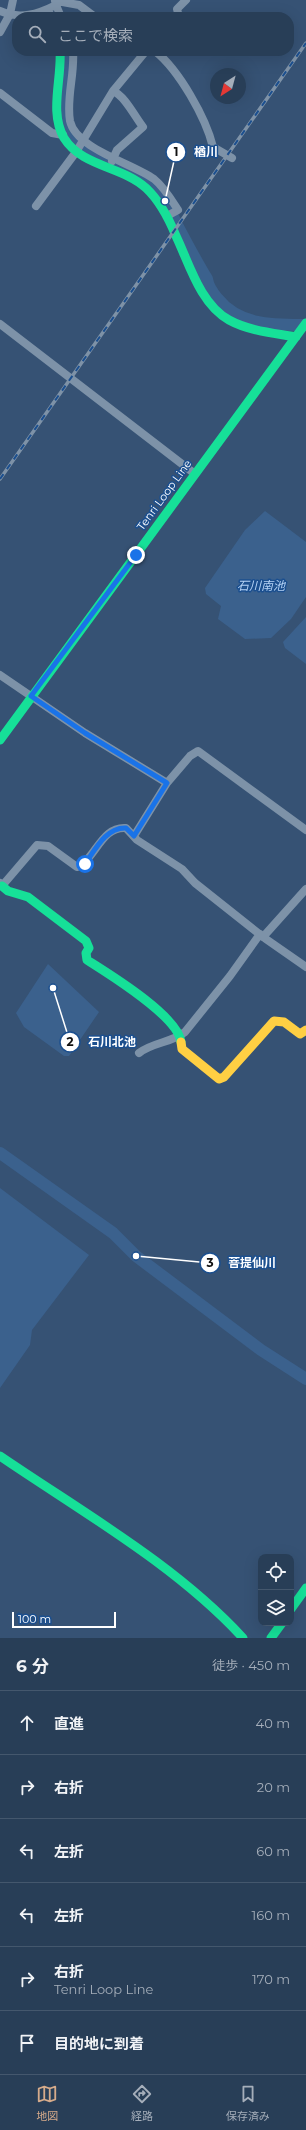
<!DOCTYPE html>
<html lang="ja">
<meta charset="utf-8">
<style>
:root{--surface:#283e57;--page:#344961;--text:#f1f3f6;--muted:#a5aeba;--line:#44576d;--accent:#d6ab8b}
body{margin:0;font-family:Montserrat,"Noto Sans JP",sans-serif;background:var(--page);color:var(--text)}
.controls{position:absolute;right:12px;bottom:12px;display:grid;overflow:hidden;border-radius:8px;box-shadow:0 4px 16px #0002}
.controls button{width:36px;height:36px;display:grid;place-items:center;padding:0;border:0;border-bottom:1px solid var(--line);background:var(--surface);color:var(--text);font:20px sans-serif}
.compass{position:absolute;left:210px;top:68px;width:36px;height:36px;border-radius:50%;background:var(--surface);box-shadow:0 4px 16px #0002;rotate:216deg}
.scale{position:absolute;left:12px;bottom:10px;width:104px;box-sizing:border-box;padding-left:4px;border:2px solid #fff;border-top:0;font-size:11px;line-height:14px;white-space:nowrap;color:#fff;-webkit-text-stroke:3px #1b4f8f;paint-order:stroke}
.stop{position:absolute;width:12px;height:12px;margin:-9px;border:3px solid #1a73e8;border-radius:50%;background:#fff}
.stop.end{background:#1a73e8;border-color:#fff;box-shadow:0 1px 4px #0008}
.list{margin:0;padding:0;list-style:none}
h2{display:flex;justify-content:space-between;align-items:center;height:52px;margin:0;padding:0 16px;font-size:17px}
h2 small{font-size:13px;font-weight:400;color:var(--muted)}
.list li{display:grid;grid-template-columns:26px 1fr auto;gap:12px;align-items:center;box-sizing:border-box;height:64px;padding:0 16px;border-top:1px solid var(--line)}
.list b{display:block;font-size:15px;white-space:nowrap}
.list p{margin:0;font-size:13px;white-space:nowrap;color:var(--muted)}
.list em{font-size:13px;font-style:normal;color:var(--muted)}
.icon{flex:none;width:22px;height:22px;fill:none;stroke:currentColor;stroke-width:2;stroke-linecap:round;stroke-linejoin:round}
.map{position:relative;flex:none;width:306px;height:1638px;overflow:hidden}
.search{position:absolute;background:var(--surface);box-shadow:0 4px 16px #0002;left:12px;right:12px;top:12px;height:44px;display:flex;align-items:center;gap:10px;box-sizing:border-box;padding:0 14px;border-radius:16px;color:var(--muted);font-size:15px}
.sheet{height:436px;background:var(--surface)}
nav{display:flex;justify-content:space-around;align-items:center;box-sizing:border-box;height:56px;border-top:1px solid var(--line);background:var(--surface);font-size:11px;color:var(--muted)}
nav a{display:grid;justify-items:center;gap:2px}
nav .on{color:var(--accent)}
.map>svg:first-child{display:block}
.water{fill:#3b618d}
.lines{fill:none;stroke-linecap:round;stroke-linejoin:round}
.river{stroke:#3b618d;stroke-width:12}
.street{stroke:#7d92a8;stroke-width:8}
.fast{stroke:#16e098;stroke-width:9}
.slow{stroke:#ffcf43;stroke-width:9}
.rail-casing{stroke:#7e92a7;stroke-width:3.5}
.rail{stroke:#1b4f8f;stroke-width:2;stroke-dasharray:6;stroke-linecap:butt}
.route{stroke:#1a73e8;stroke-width:5}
.labels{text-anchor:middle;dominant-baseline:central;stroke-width:3;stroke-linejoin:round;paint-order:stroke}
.street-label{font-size:11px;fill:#fff;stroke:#1b4f8f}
.water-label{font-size:12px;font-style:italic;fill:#b5d3f5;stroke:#1b4f8f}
.leader{fill:none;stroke:#fff;stroke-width:1.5}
.callout-dot{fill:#fff;stroke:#1b4f8f;stroke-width:1.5}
.mark-label{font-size:12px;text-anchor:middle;font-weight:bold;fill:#111}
.callout-label{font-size:12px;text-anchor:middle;font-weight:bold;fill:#fff;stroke:#1b4f8f;stroke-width:3;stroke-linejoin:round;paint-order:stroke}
</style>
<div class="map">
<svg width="306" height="1638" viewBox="0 0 306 1638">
<rect width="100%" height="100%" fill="#365274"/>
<path class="water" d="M 265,511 L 306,542 L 306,597 L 291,619 L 271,638 L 245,639 L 218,619 L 221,606 L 206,594 L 205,588 L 245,530 Z
M 306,617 L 306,664 L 285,648 L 283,642 Z
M 48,964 L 99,1012 L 69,1056 L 64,1056 L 24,1027 L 16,1013 Z
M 0,1188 L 89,1255 L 32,1330 L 30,1345 L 0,1388 Z"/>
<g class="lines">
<path class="river" d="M 68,51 C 74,75 58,100 65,124 C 76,163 127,161 154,187 C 164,197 170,210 176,223 C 186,242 196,261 207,279 C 208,287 212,292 217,298 C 239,326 273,325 306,325
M 0,1153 L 113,1233 L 136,1256 L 261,1350 L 306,1379"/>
<path class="street" d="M 56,5 L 61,17
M 48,9 L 51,17
M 0,11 C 20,20 38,14 56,5 L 55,1 L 57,1 L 79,5 L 95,17
M 179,17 L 177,9 L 186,0
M 0,32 L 10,14 L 13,0
M 73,51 C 75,74 66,98 70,121 C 76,149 132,163 154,179 C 164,187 171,199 178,210 L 167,216
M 155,51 C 179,70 206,118 213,147 L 232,158
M 0,93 L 52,133 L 63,135
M 112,161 L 117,150 L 143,127 C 135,117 125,96 113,91
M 36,206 L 76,152 L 113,91 L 146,51
M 0,324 L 195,474
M 0,675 L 85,733 L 167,783 L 190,756 L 198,751 L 306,830
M 134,836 L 167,783
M 0,883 L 2,886 L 37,845 L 48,846 L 77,867 C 96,859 101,826 126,828 L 137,840 L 182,869 L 195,883 L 263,937 L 306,967
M 263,937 L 306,889
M 139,1053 C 153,1042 171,1043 185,1032 L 230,976 L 260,934"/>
<path class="fast" d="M 60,51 C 62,79 49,112 64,138 C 82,167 122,166 146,188 C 160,201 169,219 176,236 C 189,263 200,304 229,320 C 249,331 274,333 296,337
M 0,740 L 306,323
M 2,886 L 8,891 L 28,897 L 86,941 L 89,948 L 86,953 L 87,960 C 109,974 178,1016 181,1042
M 0,1456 C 82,1512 176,1565 243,1638
M 291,1609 L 306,1588
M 271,1638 L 282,1623"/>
<path class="slow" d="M 181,1042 L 182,1049 L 219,1079 L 224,1077 L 274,1021 L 284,1022 L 300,1034 L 306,1030"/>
<defs>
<path id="rail" d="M 0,479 L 306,43"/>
</defs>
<use href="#rail" class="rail-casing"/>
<use href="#rail" class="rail"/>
</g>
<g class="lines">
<path class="route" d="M 85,864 C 95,850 106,827 126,828 L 134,836 L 167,783 L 85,733 L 31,696 L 136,555"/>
</g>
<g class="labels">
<g class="street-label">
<text transform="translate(164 495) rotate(-54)">Tenri Loop Line</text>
</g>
<g class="water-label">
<text x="261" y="585">石川南池</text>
</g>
</g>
<path class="leader" d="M165 201L176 152M53 988L70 1042M136 1256L210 1263"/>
<g class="callout-dot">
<circle cx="165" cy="201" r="4"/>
<circle cx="53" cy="988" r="4"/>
<circle cx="136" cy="1256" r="4"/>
<circle cx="176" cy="152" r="10"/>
<circle cx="70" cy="1042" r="10"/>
<circle cx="210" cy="1263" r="10"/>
</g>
<g class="mark-label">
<text x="176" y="156">1</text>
<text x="70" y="1046">2</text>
<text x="210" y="1267">3</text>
</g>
<g class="callout-label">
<text x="206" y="156">楢川</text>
<text x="112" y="1046">石川北池</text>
<text x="252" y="1267">菩提仙川</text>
</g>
</svg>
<div class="controls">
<button><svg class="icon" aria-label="locate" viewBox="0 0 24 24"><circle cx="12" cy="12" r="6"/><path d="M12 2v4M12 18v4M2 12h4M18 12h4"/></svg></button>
<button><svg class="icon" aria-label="layers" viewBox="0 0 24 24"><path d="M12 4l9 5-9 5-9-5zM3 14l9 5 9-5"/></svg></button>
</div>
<svg class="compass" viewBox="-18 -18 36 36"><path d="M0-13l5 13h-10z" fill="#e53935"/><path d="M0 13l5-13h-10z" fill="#a5aeba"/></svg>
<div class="scale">100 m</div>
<div class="stop" style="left:85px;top:864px"></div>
<div class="stop end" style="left:136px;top:555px"></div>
<div class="search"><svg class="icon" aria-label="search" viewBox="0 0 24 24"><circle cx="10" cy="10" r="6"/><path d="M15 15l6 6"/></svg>ここで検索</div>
</div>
<section class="sheet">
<h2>6 分<small>徒歩 · 450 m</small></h2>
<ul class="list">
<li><svg class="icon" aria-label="ahead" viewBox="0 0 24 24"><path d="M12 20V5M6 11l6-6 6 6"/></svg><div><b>直進</b></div><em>40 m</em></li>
<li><svg class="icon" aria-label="right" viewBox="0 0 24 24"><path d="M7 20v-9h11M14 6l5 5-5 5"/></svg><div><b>右折</b></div><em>20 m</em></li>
<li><svg class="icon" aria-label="left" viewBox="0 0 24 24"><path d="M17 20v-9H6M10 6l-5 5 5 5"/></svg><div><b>左折</b></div><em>60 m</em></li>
<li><svg class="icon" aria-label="left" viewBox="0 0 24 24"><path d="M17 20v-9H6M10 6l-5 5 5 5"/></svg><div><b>左折</b></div><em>160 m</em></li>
<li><svg class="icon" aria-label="right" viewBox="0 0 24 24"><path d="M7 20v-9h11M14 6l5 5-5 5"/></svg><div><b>右折</b><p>Tenri Loop Line</p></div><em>170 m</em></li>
<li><svg class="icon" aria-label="arrive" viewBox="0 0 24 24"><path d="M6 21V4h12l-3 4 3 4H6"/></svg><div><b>目的地に到着</b></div></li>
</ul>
</section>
<nav>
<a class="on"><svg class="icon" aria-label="map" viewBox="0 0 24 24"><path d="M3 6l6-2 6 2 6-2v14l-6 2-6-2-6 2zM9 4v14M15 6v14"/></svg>地図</a>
<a><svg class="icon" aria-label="directions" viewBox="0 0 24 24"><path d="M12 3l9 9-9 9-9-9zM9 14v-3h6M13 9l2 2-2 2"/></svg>経路</a>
<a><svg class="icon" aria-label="saved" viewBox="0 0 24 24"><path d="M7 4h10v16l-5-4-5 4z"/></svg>保存済み</a>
</nav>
